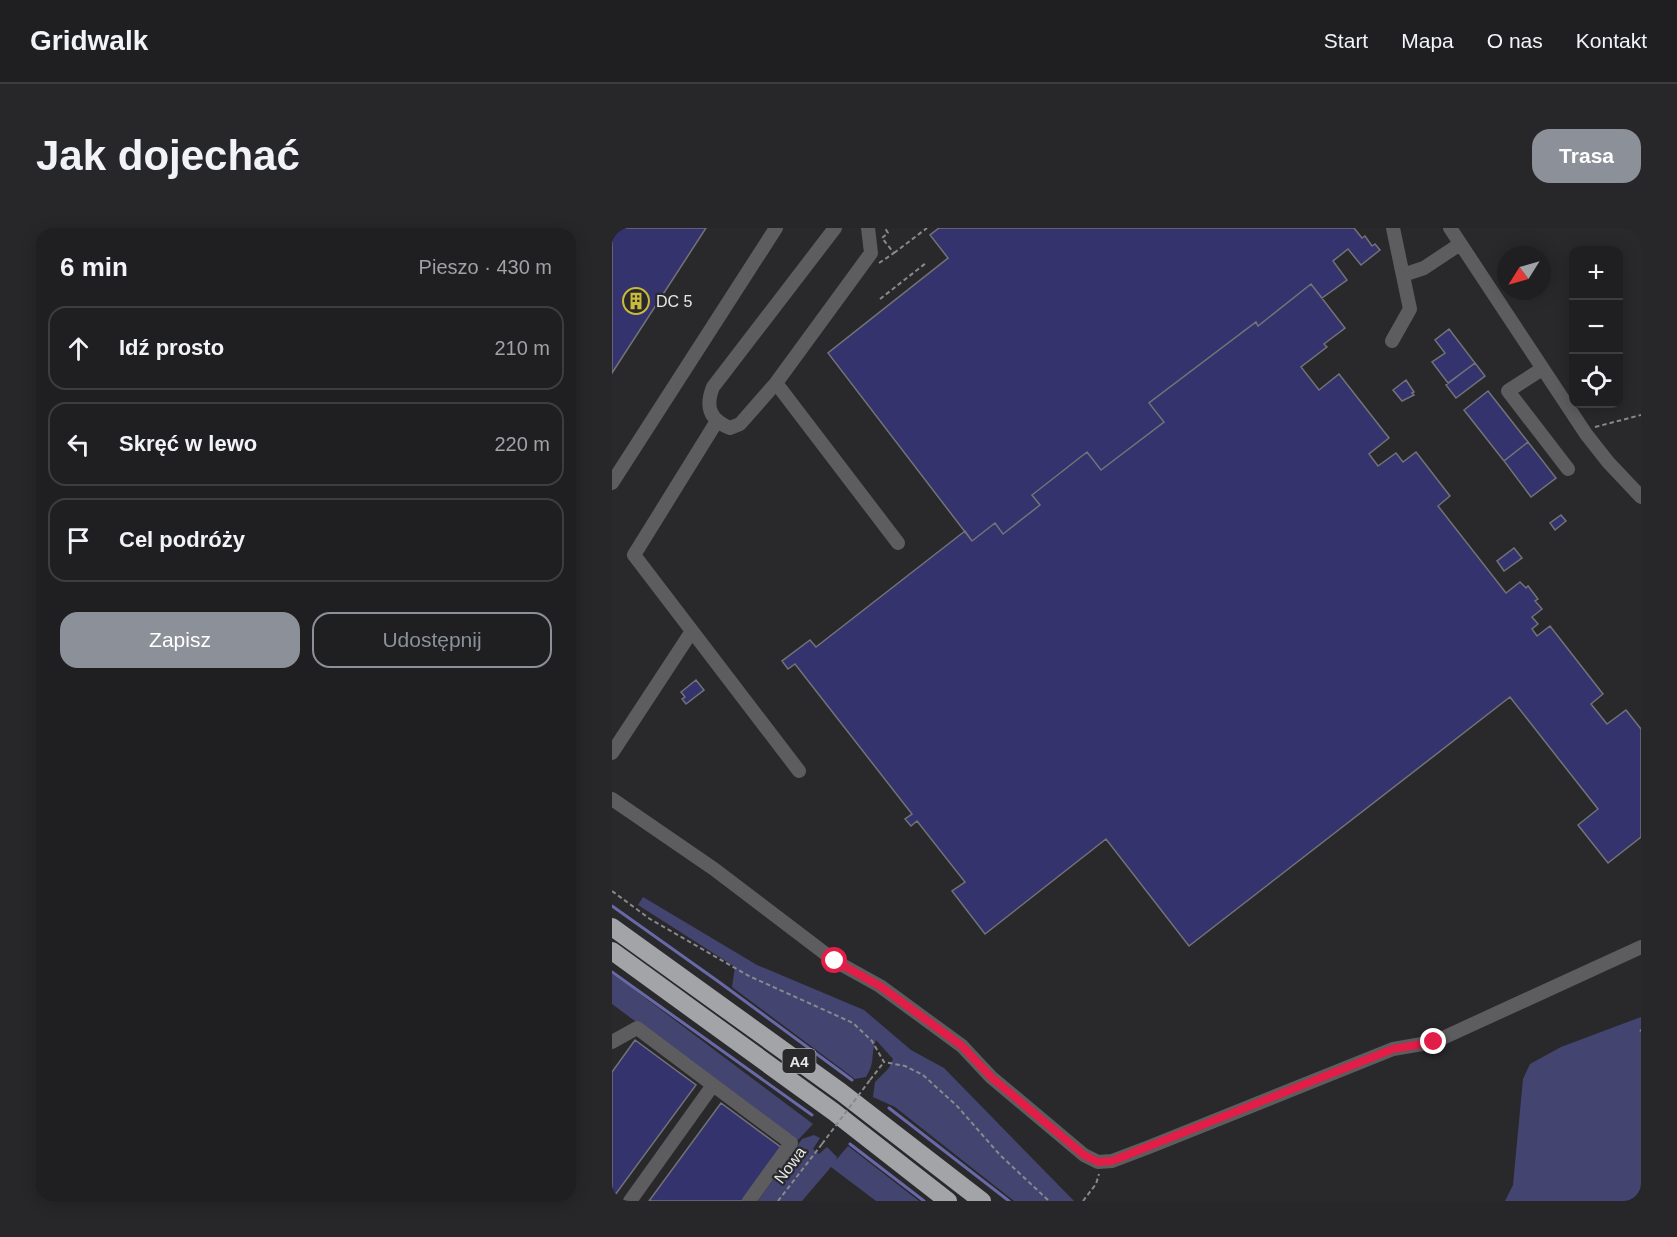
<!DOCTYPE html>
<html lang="pl">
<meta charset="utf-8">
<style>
:root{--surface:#1f1f21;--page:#27272a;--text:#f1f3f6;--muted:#a1a2a5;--line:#3c3d3f;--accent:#8c9099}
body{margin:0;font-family:Arial,sans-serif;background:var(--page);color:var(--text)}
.controls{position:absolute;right:18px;top:18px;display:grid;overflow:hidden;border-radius:12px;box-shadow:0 3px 15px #0003}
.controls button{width:54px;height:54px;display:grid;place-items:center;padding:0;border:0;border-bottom:2px solid var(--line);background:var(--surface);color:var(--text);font:30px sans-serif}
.compass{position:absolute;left:885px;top:18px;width:54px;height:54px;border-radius:50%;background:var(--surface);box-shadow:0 3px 15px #0003;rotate:233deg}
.stop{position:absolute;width:18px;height:18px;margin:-14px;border:4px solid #e11d48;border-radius:50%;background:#fff}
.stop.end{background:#e11d48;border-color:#fff;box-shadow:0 2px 6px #0008}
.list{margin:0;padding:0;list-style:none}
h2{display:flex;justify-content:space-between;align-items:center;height:78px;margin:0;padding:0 24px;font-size:26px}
h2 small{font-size:20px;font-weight:400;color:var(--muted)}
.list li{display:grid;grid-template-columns:39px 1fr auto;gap:18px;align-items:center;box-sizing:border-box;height:84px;margin:0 12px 12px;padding:0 12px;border:2px solid var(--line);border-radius:18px}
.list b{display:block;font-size:22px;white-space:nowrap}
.list em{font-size:20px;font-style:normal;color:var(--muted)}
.actions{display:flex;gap:12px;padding:18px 24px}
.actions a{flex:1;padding:14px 0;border:2px solid var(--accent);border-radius:18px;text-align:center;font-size:21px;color:var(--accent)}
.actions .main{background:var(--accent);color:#fff}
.icon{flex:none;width:33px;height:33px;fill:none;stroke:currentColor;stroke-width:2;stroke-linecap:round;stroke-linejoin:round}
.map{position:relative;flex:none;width:1029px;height:973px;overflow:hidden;border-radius:18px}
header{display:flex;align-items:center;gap:36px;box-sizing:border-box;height:84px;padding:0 30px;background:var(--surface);border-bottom:2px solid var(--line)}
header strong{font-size:28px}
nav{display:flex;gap:33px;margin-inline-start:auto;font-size:21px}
.intro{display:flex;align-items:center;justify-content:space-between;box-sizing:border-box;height:144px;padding:0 36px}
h1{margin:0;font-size:42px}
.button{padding:15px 27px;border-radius:18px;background:var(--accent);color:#fff;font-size:21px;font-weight:700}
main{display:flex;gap:36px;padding:0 36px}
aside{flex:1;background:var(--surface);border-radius:18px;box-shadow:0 3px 15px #0003}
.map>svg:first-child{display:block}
.green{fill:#444471}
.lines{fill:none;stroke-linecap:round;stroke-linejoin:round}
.stream{stroke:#6969a9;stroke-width:3}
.building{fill:#35336d;stroke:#727377;stroke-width:1.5}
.path{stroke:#88898b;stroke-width:2;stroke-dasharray:4.5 3;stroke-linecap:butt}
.minor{stroke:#5d5d5f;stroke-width:14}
.highway{stroke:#a3a4a8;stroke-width:18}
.path-bridge{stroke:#88898b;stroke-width:2;stroke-dasharray:4.5 3;stroke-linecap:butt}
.route{stroke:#e11d48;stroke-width:8}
.labels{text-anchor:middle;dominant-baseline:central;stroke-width:4.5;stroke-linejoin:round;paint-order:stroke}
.shield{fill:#29292c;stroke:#adaeb0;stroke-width:1.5}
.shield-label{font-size:15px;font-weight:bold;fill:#e6e7e9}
.poi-label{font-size:16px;fill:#e6e7e9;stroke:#29292c;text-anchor:start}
.street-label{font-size:16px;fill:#e6e7e9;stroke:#29292c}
</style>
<header>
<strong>Gridwalk</strong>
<nav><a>Start</a><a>Mapa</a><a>O nas</a><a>Kontakt</a></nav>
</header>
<div class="intro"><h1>Jak dojechać</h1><a class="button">Trasa</a></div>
<main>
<aside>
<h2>6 min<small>Pieszo · 430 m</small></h2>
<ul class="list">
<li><svg class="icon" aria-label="ahead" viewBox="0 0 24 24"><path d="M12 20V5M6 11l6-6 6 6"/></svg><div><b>Idź prosto</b></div><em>210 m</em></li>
<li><svg class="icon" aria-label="left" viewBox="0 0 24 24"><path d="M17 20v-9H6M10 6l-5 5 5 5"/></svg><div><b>Skręć w lewo</b></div><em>220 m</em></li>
<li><svg class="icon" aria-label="arrive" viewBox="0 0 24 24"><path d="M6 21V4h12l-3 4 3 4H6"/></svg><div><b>Cel podróży</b></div></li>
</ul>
<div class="actions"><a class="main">Zapisz</a><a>Udostępnij</a></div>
</aside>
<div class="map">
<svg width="1029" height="973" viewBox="0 0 1029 973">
<rect width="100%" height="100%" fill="#29292c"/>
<path class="green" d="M 31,669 L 145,737 L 252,782 L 299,822 L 332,840 L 462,973 L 402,973 L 283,879 L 261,869 L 263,854 L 277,840 L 281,831 L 264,812 C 258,828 264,833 254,849 L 243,851 L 120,759 L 123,739 L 26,677 Z
M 0,746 L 20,760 L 201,896 L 185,913 L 0,776 Z
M 1029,789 L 1029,973 L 893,973 L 901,957 L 911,851 L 918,836 L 949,819 Z
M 202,907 L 208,910 L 201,921 L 207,926 L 215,919 L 225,929 L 224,932 L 236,918 L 307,973 L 264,973 L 219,939 L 190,973 L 146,973 L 190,911 Z"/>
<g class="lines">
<path class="stream" d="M 0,678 L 107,754 L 240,852
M 0,744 L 200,887
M 277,880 L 397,973
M 238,916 L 312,973"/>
</g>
<path class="building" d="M 0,0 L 94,0 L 0,145 Z
M 327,0 L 742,0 L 750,10 L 753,8 L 760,18 L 763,16 L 768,22 L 749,37 L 736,21 L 721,33 L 735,52 L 710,70 L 699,56 L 646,98 L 644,94 L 537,175 L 552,194 L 489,242 L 475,224 L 420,267 L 428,277 L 391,306 L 383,295 L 360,313 L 216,125 L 336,30 L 318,7 Z
M 699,56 L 733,100 L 712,116 L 715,119 L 689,139 L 707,162 L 727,146 L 777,210 L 757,226 L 766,238 L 784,225 L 791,234 L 804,224 L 838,268 L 826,278 L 894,365 L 908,354 L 914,360 L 916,358 L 926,371 L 923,373 L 930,381 L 920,389 L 926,396 L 920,401 L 925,408 L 938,398 L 991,466 L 979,476 L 995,496 L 1014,482 L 1029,501 L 1029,609 L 996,635 L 966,597 L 986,581 L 898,469 L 577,718 L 494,611 L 373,706 L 340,663 L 353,654 L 305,593 L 299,598 L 293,591 L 300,586 L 183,436 L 176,441 L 170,433 L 198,412 L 204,419 L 353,303 L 360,313 L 383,295 L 391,306 L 428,277 L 420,267 L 475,224 L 489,242 L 552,194 L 537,175 L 644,94 L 646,98 Z
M 837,101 L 863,135 L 836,155 L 820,134 L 833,125 L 823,112 Z
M 863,135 L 873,148 L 844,170 L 834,157 Z
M 794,152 L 802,164 L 800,165 L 802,167 L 790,173 L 781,162 Z
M 876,163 L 916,214 L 892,233 L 852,182 Z
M 916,214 L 944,250 L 919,269 L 892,233 Z
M 949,287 L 954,293 L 943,302 L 938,295 Z
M 902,320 L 910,330 L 892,343 L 885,333 Z
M 84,452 L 92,462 L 74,476 L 70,471 L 73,469 L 69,464 Z
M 23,812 L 84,857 L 0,971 L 0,844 Z
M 109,875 L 170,920 L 130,973 L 37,973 Z"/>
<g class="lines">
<path class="path" d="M 282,25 L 315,0
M 267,35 L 282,25 L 270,10 L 276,5 L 273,0
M 268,71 L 314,35
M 983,199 L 1029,187
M 0,663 L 38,691 L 137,748 L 241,795 L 260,813 L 272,834 L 293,838 L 311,847 L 345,878 L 388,927 L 437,973
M 1028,802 L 1029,803
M 258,852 L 272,834
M 166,973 L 210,916
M 471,973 L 484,956 L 487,946"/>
<path class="minor" d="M 223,0 L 101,159 C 93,179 98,192 118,200 L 128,196 L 164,155 L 259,25 L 256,0
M 838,0 L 974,206 L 996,234 L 1029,269
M 791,47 L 812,40 L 848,16
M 780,113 L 798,81 L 781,0
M 930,141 L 896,163 L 956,241
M 164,155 L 286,315
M 105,193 L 22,327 L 187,543
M 0,255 L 164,0
M 0,525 L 80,403
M 0,571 L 102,641 L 223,733 L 268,758 L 350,818 L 379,849 L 472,927 L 486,934 L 500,933 L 537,919 L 781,821 L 822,814 L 1029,719
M 0,814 L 25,800 L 101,857 L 18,973
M 101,857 L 179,915 L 137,973"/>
<path class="highway" d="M 0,699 L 229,864 L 370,973
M 0,723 L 222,884 L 336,973"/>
<path class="path-bridge" d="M 210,916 L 258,852"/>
</g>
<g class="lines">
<path class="route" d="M 223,733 L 268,758 L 350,818 L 379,849 L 472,927 L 486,934 L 500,933 L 781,821 L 822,814"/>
</g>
<defs>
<symbol id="building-ring" viewBox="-11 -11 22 22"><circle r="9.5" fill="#29292c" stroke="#caba3a" stroke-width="1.5"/><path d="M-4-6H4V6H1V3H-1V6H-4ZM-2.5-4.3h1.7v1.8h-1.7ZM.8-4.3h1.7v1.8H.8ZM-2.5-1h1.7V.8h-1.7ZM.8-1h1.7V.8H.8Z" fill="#caba3a"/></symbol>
</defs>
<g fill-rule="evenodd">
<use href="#building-ring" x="9" y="58" width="30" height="30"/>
</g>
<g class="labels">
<rect class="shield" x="170.5" y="821" width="33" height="24" rx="4.5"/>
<g class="shield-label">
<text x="187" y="833">A4</text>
</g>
<g class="poi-label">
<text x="44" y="73">DC 5</text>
</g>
<g class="street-label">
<text transform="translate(178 937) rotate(-53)">Nowa</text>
</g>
</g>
</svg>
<div class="controls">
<button>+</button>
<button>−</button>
<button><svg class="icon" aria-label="locate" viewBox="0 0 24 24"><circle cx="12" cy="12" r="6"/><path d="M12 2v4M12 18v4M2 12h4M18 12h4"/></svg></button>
</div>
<svg class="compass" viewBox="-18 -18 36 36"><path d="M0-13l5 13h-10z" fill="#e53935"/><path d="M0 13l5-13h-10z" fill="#a1a2a5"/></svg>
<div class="stop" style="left:223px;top:733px"></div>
<div class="stop end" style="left:822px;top:814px"></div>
</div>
</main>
